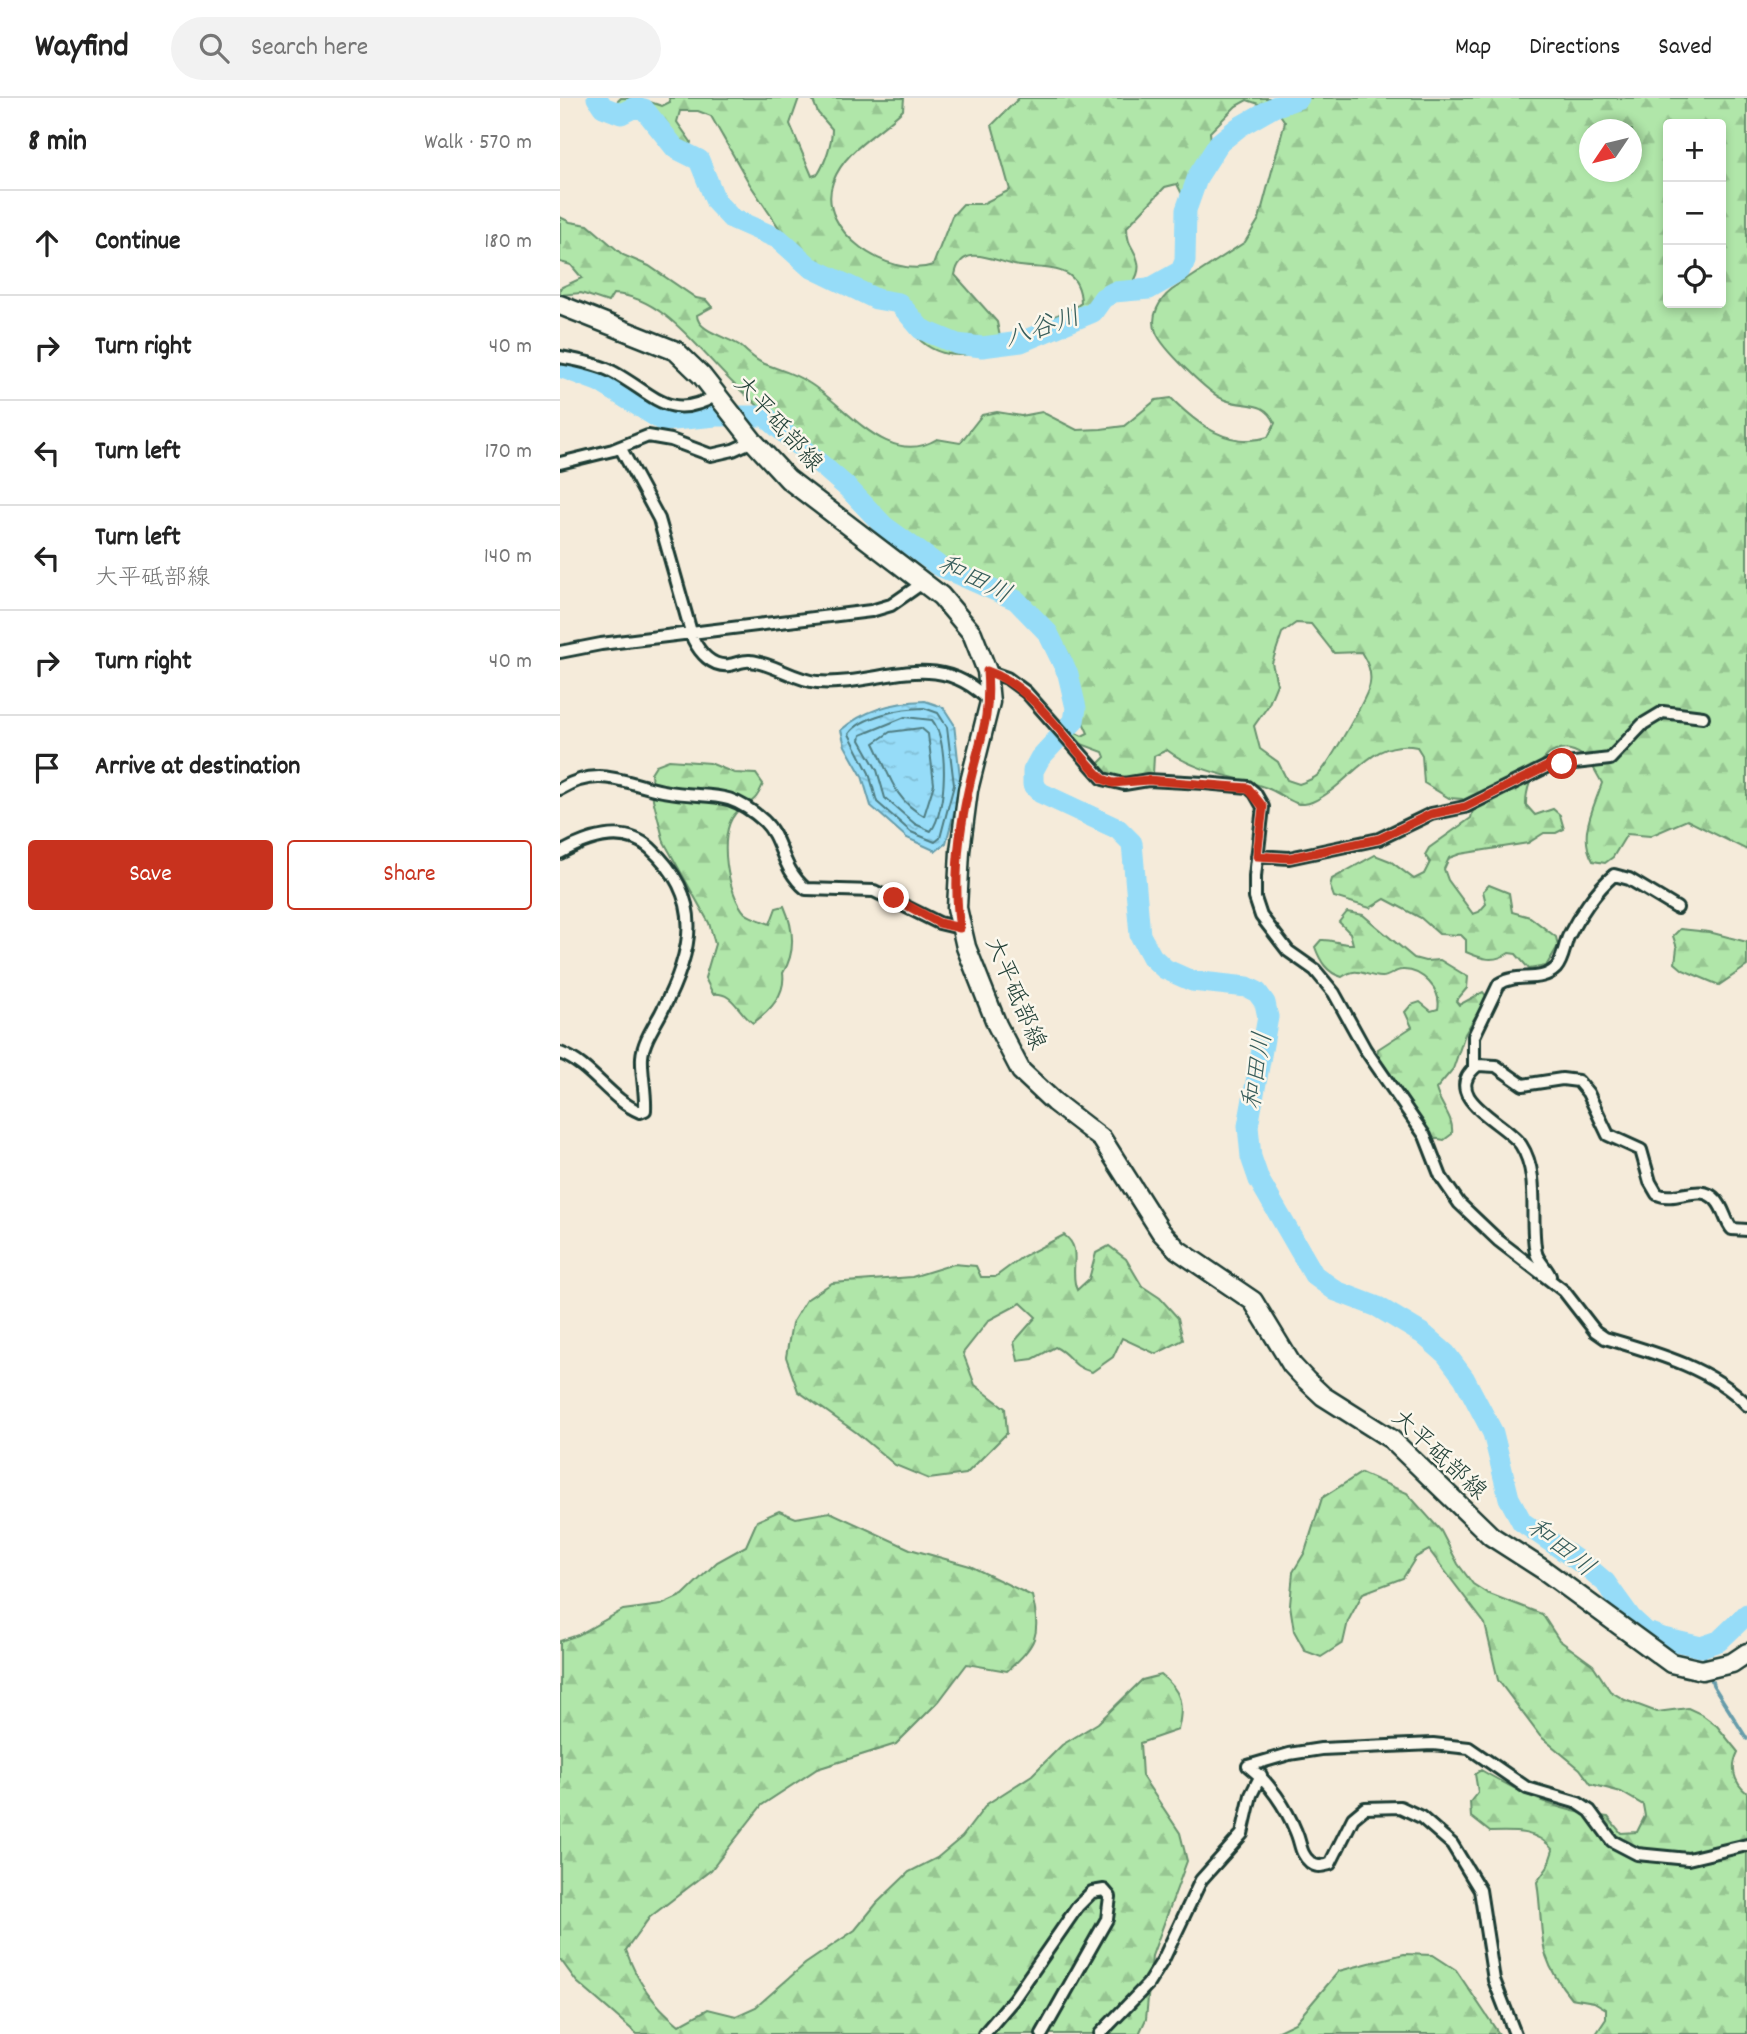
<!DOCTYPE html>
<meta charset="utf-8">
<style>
:root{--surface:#fff;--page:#f2f2f2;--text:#222;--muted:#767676;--line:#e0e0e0;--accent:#c8321e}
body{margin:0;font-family:Dekko,"Klee One",sans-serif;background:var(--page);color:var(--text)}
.controls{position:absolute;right:21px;top:21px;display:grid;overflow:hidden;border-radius:7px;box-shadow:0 4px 10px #0003}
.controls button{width:63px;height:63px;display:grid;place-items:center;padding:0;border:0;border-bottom:2px solid var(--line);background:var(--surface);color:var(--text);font:35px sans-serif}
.compass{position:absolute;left:1019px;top:21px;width:63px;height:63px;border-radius:50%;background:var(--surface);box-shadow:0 4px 10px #0003;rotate:235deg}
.stop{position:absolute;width:21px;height:21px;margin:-16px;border:5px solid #c8321e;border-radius:50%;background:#fff}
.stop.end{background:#c8321e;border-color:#fff;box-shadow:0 2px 7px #0008}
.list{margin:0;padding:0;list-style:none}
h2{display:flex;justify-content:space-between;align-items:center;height:91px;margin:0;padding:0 28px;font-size:30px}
h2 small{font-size:23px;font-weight:400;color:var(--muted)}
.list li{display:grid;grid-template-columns:46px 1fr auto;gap:21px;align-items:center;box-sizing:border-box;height:105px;padding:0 28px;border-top:2px solid var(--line)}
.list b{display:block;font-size:26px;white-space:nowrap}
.list p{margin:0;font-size:23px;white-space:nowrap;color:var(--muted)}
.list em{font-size:23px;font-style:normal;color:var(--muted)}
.actions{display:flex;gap:14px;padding:21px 28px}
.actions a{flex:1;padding:16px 0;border:2px solid var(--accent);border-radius:7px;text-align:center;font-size:24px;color:var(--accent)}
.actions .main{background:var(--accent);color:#fff}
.icon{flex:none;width:38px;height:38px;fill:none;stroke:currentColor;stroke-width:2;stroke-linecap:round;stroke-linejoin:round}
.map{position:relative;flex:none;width:1187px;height:1936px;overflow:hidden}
header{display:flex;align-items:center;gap:42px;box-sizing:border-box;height:98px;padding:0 35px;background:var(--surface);border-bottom:2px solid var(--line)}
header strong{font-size:33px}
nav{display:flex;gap:38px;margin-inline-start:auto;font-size:24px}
.search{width:490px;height:63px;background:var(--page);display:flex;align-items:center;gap:18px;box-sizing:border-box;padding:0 24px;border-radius:38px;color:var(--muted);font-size:26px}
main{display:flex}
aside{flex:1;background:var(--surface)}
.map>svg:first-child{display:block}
.forest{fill:url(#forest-firs);stroke:#68926e;stroke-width:2;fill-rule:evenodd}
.water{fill:url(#water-ripples);stroke:#669caa;stroke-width:2}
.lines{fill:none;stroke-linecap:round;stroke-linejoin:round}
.shore{stroke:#4f7d82;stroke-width:2}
.stream{stroke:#669caa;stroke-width:3.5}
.river{stroke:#96dcf8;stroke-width:21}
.minor-casing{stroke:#1f3d34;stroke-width:16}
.primary-casing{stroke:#1f3d34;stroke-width:23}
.minor{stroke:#fbf7ec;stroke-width:10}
.primary{stroke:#fbf7ec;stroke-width:18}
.route{stroke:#c8321e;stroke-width:9}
.labels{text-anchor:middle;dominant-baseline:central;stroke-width:5;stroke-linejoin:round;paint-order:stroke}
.street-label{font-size:24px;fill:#1f3d34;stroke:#fbf7ec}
.water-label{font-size:26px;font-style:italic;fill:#375d5b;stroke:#fbf7ec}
</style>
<header>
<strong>Wayfind</strong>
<div class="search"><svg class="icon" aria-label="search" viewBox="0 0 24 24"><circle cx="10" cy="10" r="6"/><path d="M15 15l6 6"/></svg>Search here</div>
<nav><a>Map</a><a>Directions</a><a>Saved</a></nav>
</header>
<main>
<aside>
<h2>8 min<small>Walk · 570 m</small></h2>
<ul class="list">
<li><svg class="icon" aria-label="ahead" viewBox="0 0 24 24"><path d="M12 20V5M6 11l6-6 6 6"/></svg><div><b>Continue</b></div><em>180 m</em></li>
<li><svg class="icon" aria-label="right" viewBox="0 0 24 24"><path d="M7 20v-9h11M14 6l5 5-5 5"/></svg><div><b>Turn right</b></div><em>40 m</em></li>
<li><svg class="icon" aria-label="left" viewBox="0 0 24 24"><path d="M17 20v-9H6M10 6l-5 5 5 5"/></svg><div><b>Turn left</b></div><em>170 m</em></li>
<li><svg class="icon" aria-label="left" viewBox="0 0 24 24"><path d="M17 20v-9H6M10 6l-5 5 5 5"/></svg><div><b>Turn left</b><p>大平砥部線</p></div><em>140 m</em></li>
<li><svg class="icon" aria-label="right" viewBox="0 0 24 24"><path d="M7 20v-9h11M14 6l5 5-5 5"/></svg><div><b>Turn right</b></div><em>40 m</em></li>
<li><svg class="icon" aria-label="arrive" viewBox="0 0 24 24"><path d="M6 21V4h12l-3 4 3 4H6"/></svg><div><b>Arrive at destination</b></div></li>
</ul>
<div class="actions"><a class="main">Save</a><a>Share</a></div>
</aside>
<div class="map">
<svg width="1187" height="1936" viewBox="0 0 1187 1936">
<defs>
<pattern id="forest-firs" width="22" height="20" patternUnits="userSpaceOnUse" patternTransform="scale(1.75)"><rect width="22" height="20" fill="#b0e6a9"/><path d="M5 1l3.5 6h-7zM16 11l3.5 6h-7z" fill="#97c692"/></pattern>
<pattern id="water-ripples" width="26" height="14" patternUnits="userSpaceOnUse" patternTransform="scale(1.75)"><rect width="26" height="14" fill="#96dcf8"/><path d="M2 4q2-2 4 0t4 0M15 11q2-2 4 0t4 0" fill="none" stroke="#81bed5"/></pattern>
</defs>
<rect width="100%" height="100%" fill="#f5ebda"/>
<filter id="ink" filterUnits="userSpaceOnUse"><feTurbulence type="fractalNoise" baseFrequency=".0143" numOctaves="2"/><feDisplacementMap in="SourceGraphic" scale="14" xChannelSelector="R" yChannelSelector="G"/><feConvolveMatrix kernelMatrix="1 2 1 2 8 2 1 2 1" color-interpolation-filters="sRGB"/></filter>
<g filter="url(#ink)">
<path class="forest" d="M 61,0 L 78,0 L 102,8 L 110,4 L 109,0 L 239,0 L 230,26 L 252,78 L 258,76 C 265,65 272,45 272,31 L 258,15 L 252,0 L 344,0 L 343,12 C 320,35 284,52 273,84 C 255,133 331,182 373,167 L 392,118 L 403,106 L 422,106 L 450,92 L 432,27 L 459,0 L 1187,0 L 1187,752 L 1127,722 L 1090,738 L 1067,736 L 1053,759 L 1045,765 L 1033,763 C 1018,737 1033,712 1042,685 C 1037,676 1031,663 1023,658 C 990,634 965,680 966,707 L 975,717 L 993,711 L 1000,717 L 1004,731 L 996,735 L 984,735 L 968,745 L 900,756 L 889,760 L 884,771 L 888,782 L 913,816 L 919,814 L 926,806 L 923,793 L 929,787 L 949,795 L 952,814 L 970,819 L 996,839 L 998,848 L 986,868 L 969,871 L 956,856 L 949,855 C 934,865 922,861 906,854 L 906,842 L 901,837 L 879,836 L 861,820 L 825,801 L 810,810 L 774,799 L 770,788 L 772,781 L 815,757 L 830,763 L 854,781 L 864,776 L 870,764 L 865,757 L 869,750 L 911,720 L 913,712 L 902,701 L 889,700 L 864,685 L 862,657 L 857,649 C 810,639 790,688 752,704 C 748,706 740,707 736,705 C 726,701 717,694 707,690 C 673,677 637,675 607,652 L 594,658 L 593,676 C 574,681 551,684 537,667 L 545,659 L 543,654 L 516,644 L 511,638 L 512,633 L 522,638 L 528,635 L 522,622 L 525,607 L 517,597 C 520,558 490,524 461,500 C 446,489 424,484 407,476 C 384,465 360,450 340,434 C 316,415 298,390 275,371 C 243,344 208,318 177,289 C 142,257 105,198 53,196 L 48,204 L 21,195 L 0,197 L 0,190 L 22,180 L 11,167 L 0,164 L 0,119 L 10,124 L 28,127 L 63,157 L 89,168 L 136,200 L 146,202 L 152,209 L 137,217 C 137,233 167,239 179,247 C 187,253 195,263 205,266 C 220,272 234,275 249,285 C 287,308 328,371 377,341 L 400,345 L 422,317 L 437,314 L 461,318 L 482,314 L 517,332 L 541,331 L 564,328 L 596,302 L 611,300 C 638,327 669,351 708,339 L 715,325 C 704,301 686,310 665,302 C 650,297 601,249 596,234 C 590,218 599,202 612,192 L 685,144 L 699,121 L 725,24 L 717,12 L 687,2 L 676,8 L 650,34 L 653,61 L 628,128 L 623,123 L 622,96 L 617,86 L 605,89 L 567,129 C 567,150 575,149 578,164 C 586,199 505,227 482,243 L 472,243 C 473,217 505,219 521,205 C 520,162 482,173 454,167 C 433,162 401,144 395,177 L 437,224 L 440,239 C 420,263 379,263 357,239 C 349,231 346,220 340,210 L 319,206 L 282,184 L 254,174 L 242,164 L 189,85 L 151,18 L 138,13 L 120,13 L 117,24 L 131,44 L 129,51 C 110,51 102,13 74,4 L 60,9 L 57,4 ZM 1108,26 L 1161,26 L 1161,205 L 1108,205 ZM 1030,32 L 1072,32 L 1072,74 L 1030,74 ZM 736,525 L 751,526 L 774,555 L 801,554 C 807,564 812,573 810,585 C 809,597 768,667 759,676 C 754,681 745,684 739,686 L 727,682 L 718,664 L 700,651 L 694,628 L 708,608 L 717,586 L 712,565 L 722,535 Z
M 109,662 L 150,665 L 174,675 L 196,676 L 203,686 C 193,711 187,701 175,716 C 157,737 168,797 185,815 C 191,820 203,823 210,826 L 216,810 L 224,808 C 234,831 236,854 223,875 C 226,897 210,913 193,925 C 177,914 174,894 153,896 L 145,880 L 155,846 L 149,825 L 104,744 L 93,701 L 91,675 L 96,667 Z
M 787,814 L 803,817 L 854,860 L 865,863 L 880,862 L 908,879 L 907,890 L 896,903 L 899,907 L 923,894 L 927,899 L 905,936 L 893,971 L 876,991 C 880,1008 894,1018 892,1036 L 884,1042 L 873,1040 L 817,956 L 818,951 L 852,929 L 845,914 L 851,907 L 860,904 L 871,913 L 878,911 C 882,892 862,871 842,872 C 834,872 830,879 822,879 C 804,879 799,867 782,879 C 767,875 760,863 755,849 L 761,842 C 773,841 781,847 793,846 L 790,835 L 779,824 Z
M 1120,831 L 1149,834 L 1187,844 L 1187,868 L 1159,887 L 1123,872 L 1115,865 L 1117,850 L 1113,838 Z
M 504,1137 C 524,1151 508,1172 517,1192 L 529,1181 L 536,1155 L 549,1148 L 566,1161 L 582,1188 L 600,1200 L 618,1220 L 623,1242 L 596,1256 L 562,1240 L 553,1259 L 532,1274 C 511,1269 512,1257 495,1249 L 473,1261 L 458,1263 L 454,1244 L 476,1219 L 461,1205 L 429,1222 L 403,1255 L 415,1287 L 445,1310 L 447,1335 L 406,1376 L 369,1381 L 335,1367 L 297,1335 L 238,1293 L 226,1259 L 232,1225 L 246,1202 L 272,1185 L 352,1179 L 394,1166 L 416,1168 L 421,1179 L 435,1179 L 462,1159 Z
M 801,1375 L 847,1395 L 881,1433 L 898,1466 L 913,1486 L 927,1495 L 982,1516 L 999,1542 L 1033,1567 L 1050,1593 L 1065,1602 L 1097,1614 L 1128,1610 L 1141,1616 L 1157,1628 L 1178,1654 C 1170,1670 1174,1685 1187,1695 L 1187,1936 L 1036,1936 L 1046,1921 L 1046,1911 L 1034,1904 L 1011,1900 C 974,1855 985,1838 977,1784 L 987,1770 L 993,1752 C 978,1732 954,1733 930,1734 L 911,1719 L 910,1704 L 918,1694 L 915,1676 L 921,1672 C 964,1697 998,1714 1048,1719 L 1061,1735 L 1077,1734 L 1085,1718 L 1083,1707 L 1061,1694 L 1031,1686 L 1020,1671 L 980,1638 L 938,1582 L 925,1526 L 869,1452 L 856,1459 L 843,1480 L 803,1495 L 788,1523 L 783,1545 L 761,1559 L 745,1553 L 734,1533 L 730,1507 L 733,1474 L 745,1454 L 762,1400 Z
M 219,1413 L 236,1420 L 270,1414 L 350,1451 L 410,1468 L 472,1498 C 482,1537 476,1547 447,1573 L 407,1566 L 379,1603 L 336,1646 L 257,1671 L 202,1707 L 151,1772 L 90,1819 L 66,1852 C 77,1884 93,1906 119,1927 L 148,1911 L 176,1918 L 196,1909 L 245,1866 L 295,1832 L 317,1805 L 349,1774 L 377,1760 L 402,1739 L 427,1706 L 472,1677 L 502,1647 L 538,1625 L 582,1582 L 601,1577 C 622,1593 624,1607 618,1632 L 580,1645 L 582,1678 L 620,1735 L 627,1763 L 592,1858 L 586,1921 L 579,1936 L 77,1936 L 17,1884 L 0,1861 L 0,1543 L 18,1537 L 63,1512 L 101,1507 L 123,1497 L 157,1464 L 186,1448 L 197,1423 Z
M 844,1856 L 873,1857 L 896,1872 L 939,1936 L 712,1936 L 735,1925 L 779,1873 Z"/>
<path class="water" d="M 365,603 L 383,609 L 394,626 L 401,688 L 386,745 L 376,753 L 347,740 L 311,708 L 302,678 L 285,648 L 281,632 C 304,612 335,604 365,603 Z"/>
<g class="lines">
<path class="shore" d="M 364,610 L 378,615 L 387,629 L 394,687 L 380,740 L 375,744 L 351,734 L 317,704 L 309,675 L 289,636 C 301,618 343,610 364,610 Z
M 345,619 L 372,622 C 389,642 387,712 371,733 L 355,726 L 325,700 L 317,672 L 300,642 L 301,637 Z
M 361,630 L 368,636 L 374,686 L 364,718 C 333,702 329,674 314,645 L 330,634 Z"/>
<path class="stream" d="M 1141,1549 L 1147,1565
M 1150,1576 L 1153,1587 L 1187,1641"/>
<path class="river" d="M 37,0 L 43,9 L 61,16 L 75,9 L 84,11 L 115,50 L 139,62 L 156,104 L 171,120 L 219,141 L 250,169 L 316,201 L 339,205 L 361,231 L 397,246 L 422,249 L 461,244 L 533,214 L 543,200 L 554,194 L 589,191 L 621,173 L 625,163 L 626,112 L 638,78 L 659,45 L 679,29 L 714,9 L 739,0
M 0,269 L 40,284 L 103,323 L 156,318 L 205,318 L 288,390 L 324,428 L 379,468 L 456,502 L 488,535 L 508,576 L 516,610 L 514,623 L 480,660 L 473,673 L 473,687 L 481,695 L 558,731 L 572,745 L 580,837 L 592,859 L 605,871 L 632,883 L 687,889 L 697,894 L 705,905 L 708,919 L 688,1028 L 691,1059 L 699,1082 L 754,1177 L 776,1193 L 818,1209 L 863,1236 L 886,1256 L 904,1280 L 933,1335 L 949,1400 L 962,1424 L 1031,1472 L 1045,1484 L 1071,1520 L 1085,1533 L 1103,1540 L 1141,1549 L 1159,1543 L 1187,1516"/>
<defs>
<path id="minor" d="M 0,259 C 17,262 38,266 53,274 C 94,296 109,325 157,297
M 60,349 L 99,421 L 133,541 C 140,555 152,569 169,567 C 176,566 184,562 190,563 C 213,565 234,582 257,584 C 321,589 376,547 430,604
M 0,365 L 53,352 L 88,338 L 111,342 L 151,357 L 173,352 L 193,343
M 0,554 L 41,546 L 311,513 L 331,507 L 364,484
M 427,573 L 447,580 L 466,594 L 543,681 L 564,686 L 588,682 L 644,685 L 688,689 L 695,695 L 703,709 L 695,778 L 695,800 L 701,818 L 728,853 L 755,872 L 774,895 L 805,951 L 865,1038 L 881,1079 L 899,1105 L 939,1143 L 1004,1193 L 1035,1233 L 1045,1240 C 1093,1254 1152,1270 1187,1307
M 0,691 C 39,667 63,685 103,693 C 148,702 165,688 204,723 C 223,741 220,769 246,791 L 314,793 L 379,825 L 400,830
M 0,755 C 27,740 64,727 90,750 C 146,801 133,854 101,915 C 94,928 83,944 82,959 C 81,975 86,994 85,1012 L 80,1014 C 49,1001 32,967 0,955
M 697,758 L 729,760 L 819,741 L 871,716 L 905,709 L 988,668 L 1050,661 L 1083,626 L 1103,614 L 1143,619
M 914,970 L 914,938 L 939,886 C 957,874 980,886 996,870 C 1003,862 1004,849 1008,839 C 1018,819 1036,792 1054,777 L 1069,781 L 1117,810
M 990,1178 C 987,1170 978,1163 976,1155 C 969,1121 981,1078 961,1047 C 947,1025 877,999 918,967 L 936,968 L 963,987 L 1002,981 L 1018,983 L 1028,995 L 1048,1037 L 1081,1052 L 1090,1084 L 1097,1096 C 1116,1105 1140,1084 1156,1102 C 1164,1110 1165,1123 1172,1131 L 1187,1132
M 688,1668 L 729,1656 L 761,1651 L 873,1646 L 909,1650 L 967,1690 L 1018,1705 L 1030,1713 L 1052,1743 L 1077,1756 L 1128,1761 L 1187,1747
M 688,1668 C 709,1684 726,1709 736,1734 C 741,1745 740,1756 750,1764 C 756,1770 762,1768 770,1766 L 793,1720 L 805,1710 L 840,1709 L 861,1719 L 892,1746 L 920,1792 L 934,1882 L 955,1936
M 424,1936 L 453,1902 L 518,1808 L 532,1794 L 544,1792 L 550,1799 L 547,1821 L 482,1936
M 540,1936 L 588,1886 L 603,1862 L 641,1782 L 682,1736 L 691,1697 L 701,1677"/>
<path id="primary" d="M 0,207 L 116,253 L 142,278 L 193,343 L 228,381 L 381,498 L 412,535 L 427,573 L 430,604 L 408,692 L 400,753 L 397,810 L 406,849 L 437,927 L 461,973 L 494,1004 L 542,1041 L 601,1134 L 618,1152 L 693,1203 L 732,1267 L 746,1282 L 763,1298 L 831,1341 L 931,1438 L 984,1472 L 1111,1565 L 1142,1572 L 1172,1565 L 1187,1555"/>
</defs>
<use href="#minor" class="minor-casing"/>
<use href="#primary" class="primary-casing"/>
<use href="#minor" class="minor"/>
<use href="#primary" class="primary"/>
</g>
</g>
<g class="lines" filter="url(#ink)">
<path class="route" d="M 334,800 L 379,825 L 400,830 C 393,785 399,733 409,689 C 419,642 431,624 427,573 C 478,591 505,645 543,681 L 553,685 L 588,682 L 688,690 L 703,709 L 697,758 L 729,760 L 819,741 L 871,716 L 905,709 L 988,668 L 1002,666"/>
</g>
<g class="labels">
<g class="street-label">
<text transform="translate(217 327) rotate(48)">大平砥部線</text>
<text transform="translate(454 896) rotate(67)">大平砥部線</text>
<text transform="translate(878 1358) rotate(43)">大平砥部線</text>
</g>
<g class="water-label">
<text transform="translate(483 231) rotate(-18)">八谷川</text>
<text transform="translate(414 483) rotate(26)">和田川</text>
<text transform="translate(699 973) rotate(-81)">和田川</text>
<text transform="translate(1000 1451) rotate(38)">和田川</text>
</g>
</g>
</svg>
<div class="controls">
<button>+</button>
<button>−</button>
<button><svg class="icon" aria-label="locate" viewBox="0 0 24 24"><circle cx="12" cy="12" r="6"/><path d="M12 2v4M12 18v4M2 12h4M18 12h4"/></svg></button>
</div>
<svg class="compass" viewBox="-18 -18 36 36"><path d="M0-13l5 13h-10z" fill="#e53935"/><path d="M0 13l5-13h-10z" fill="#767676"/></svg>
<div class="stop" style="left:1002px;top:666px"></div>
<div class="stop end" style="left:334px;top:800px"></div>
</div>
</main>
